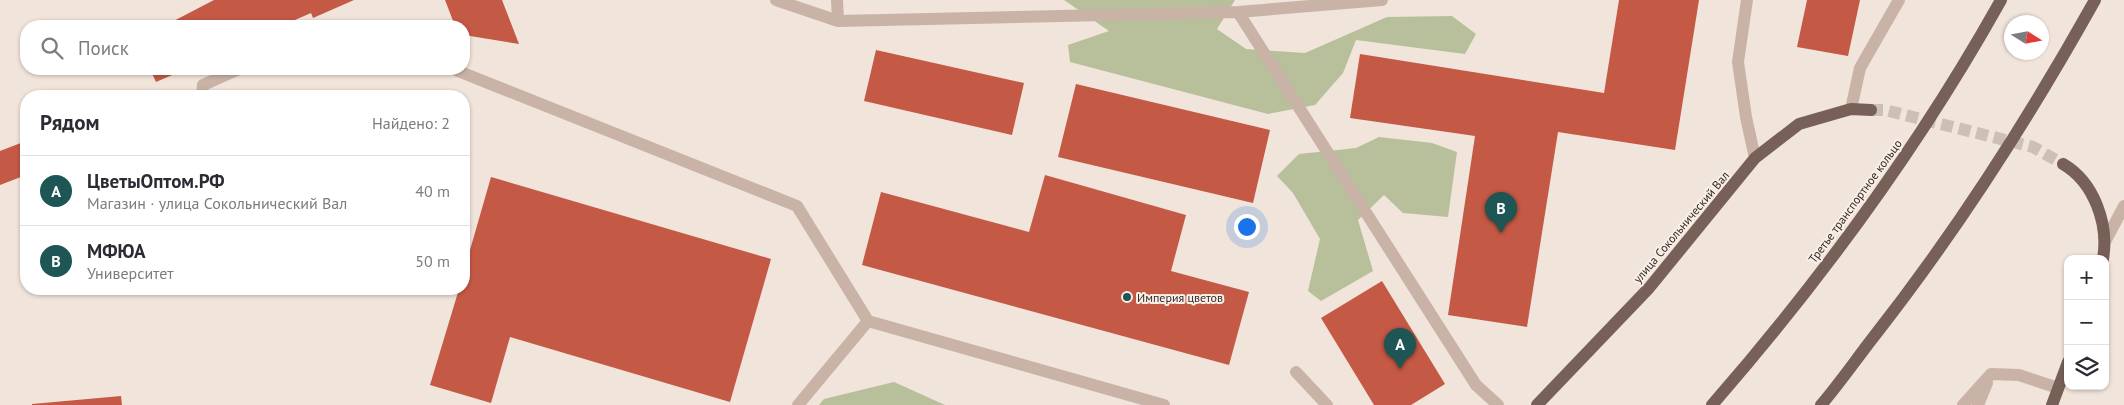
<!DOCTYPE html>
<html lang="ru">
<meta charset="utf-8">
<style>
:root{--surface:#fff;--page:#f7f7f7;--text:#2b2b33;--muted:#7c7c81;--line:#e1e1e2;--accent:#1d5654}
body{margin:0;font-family:"PT Sans",sans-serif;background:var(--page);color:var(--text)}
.controls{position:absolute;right:15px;bottom:15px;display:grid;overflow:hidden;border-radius:10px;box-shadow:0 1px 4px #0004}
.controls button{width:45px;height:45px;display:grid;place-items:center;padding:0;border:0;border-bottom:1px solid var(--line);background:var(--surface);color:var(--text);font:25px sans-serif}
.compass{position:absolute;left:2004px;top:15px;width:45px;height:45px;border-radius:50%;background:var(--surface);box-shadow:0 1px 4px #0004;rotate:101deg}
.you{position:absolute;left:1246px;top:226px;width:18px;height:18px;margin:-12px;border:4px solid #fff;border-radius:50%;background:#1a73e8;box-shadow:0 0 0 8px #1a73e833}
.badge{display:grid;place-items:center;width:32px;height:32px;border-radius:50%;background:var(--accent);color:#fff;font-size:16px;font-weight:700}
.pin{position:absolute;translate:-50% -41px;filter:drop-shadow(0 1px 2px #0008)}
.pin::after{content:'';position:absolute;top:26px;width:18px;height:15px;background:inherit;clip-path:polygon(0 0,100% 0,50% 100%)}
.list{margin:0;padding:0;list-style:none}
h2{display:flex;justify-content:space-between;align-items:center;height:65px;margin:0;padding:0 20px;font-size:21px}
h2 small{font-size:16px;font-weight:400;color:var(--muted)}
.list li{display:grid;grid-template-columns:32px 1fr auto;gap:15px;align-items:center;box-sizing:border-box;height:70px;padding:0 20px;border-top:1px solid var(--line)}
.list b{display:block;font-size:19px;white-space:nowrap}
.list p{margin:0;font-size:16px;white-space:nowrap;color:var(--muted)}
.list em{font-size:16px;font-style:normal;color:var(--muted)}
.icon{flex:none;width:28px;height:28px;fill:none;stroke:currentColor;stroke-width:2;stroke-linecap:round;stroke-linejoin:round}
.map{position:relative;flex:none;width:2124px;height:405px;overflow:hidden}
.search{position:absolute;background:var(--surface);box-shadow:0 1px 4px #0004;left:20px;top:20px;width:450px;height:55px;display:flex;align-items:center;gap:12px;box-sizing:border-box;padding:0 18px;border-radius:20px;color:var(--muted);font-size:19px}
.panel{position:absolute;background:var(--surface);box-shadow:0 1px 4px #0004;left:20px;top:90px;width:450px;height:205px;border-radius:20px}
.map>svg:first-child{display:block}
.green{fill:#b7c09a}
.building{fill:#c45945}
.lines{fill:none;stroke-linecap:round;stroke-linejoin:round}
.major-tunnel{stroke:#cbbfb6;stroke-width:12;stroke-dasharray:12 6;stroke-linecap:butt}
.minor{stroke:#c9b3a6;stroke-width:12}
.major{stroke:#776058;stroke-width:12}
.major-bridge{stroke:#776058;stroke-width:12}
.poi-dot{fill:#1d5654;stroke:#f9efe6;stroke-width:2}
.labels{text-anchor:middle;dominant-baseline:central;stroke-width:4;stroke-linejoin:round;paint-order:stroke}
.street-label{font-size:12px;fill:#352a27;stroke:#f9efe6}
.poi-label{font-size:12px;fill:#352a27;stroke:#f9efe6;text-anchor:start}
</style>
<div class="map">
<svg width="2124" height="405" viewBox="0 0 2124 405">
<rect width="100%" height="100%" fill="#f1e4da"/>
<path class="green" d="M 1064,0 L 1235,0 L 1217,29 L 1246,49 L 1305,53 L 1387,17 L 1452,16 L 1476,34 L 1465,54 L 1356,40 L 1343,73 L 1315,105 L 1268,114 L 1070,62 L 1068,45 L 1109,31 Z
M 1379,137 L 1432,143 L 1457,152 L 1448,217 L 1403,213 L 1384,195 L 1358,220 L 1373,271 L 1321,301 L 1308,291 L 1320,239 L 1293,193 L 1277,176 L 1299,154 L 1356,148 Z
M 894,382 L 945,405 L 819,405 L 824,399 Z"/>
<path class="building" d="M 214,0 L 354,0 L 313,18 L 311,13 L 281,26 L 164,26 Z
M 445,0 L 502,0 L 519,44 L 464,35 L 464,26 L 455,26 Z
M 1619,0 L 1699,0 L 1675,150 L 1558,132 L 1527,327 L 1448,315 L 1475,136 L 1350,118 L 1360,54 L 1604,93 Z
M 1807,0 L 1860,0 L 1848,56 L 1797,47 Z
M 876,50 L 1024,83 L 1012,135 L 864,101 Z
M 150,69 L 186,69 L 156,82 Z
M 1076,84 L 1270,130 L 1253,203 L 1058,157 Z
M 239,91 L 286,95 L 286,96 L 239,96 Z
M 26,141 L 26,175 L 0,185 L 0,151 Z
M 1045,175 L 1186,215 L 1171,271 L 1249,292 L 1229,365 L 862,265 L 881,192 L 1029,232 Z
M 491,177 L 771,259 L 730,402 L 510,337 L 491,403 L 430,385 L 459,289 L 464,289 L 464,271 Z
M 1382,281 L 1445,384 L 1411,405 L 1374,405 L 1321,318 Z
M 121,396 L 122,405 L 32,405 L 32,404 Z"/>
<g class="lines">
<path class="major-tunnel" d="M 1871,110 L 1885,110 L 2033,147 L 2063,164"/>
<path class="minor" d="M 776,0 L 838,21 L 1238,12 L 1382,0
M 837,0 L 838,21
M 1747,0 L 1738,62 L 1746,117 L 1755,158
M 1238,12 L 1476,385 L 1498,405
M 453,69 L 797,206 L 868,321 L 1164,405
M 202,96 L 203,85 L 239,69
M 1851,109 L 1860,68 L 1899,0
M 2106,240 L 2124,206
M 1296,372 L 1327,405
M 798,405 L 868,321
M 1963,405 L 1991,374 L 2019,375 L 2058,388
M 1978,405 L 1987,383"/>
<path class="major" d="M 2063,164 C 2094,182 2109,224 2103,259
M 1537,405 L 1649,288 L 1755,158 L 1799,124 L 1851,109 L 1871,110
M 2052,405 L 2068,362"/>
<path class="major-bridge" d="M 1712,405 C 1821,280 1920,145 2001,0
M 1821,405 C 1839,384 1855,361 1872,339 C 1957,231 2028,120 2095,0"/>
</g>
<circle class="poi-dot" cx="1127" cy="297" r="5"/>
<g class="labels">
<g class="street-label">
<text transform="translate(1855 201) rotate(-54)">Третье транспортное кольцо</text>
<text transform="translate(1681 227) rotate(-50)">улица Сокольнический Вал</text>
</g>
<g class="poi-label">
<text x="1137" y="297">Империя цветов</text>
</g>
</g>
</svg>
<div class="controls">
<button>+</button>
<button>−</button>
<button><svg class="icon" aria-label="layers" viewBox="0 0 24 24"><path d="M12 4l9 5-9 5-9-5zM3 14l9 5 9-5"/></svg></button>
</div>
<svg class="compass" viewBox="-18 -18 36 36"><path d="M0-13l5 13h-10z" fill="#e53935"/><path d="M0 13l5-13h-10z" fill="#7c7c81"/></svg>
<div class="you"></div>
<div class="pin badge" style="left:1400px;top:369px">A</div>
<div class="pin badge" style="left:1501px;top:233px">B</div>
<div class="search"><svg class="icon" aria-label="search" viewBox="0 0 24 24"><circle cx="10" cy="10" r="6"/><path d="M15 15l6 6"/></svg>Поиск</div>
<section class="panel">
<h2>Рядом<small>Найдено: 2</small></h2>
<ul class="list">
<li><span class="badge">A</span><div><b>ЦветыОптом.РФ</b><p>Магазин · улица Сокольнический Вал</p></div><em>40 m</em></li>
<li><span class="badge">B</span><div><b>МФЮА</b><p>Университет</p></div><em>50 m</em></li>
</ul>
</section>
</div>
